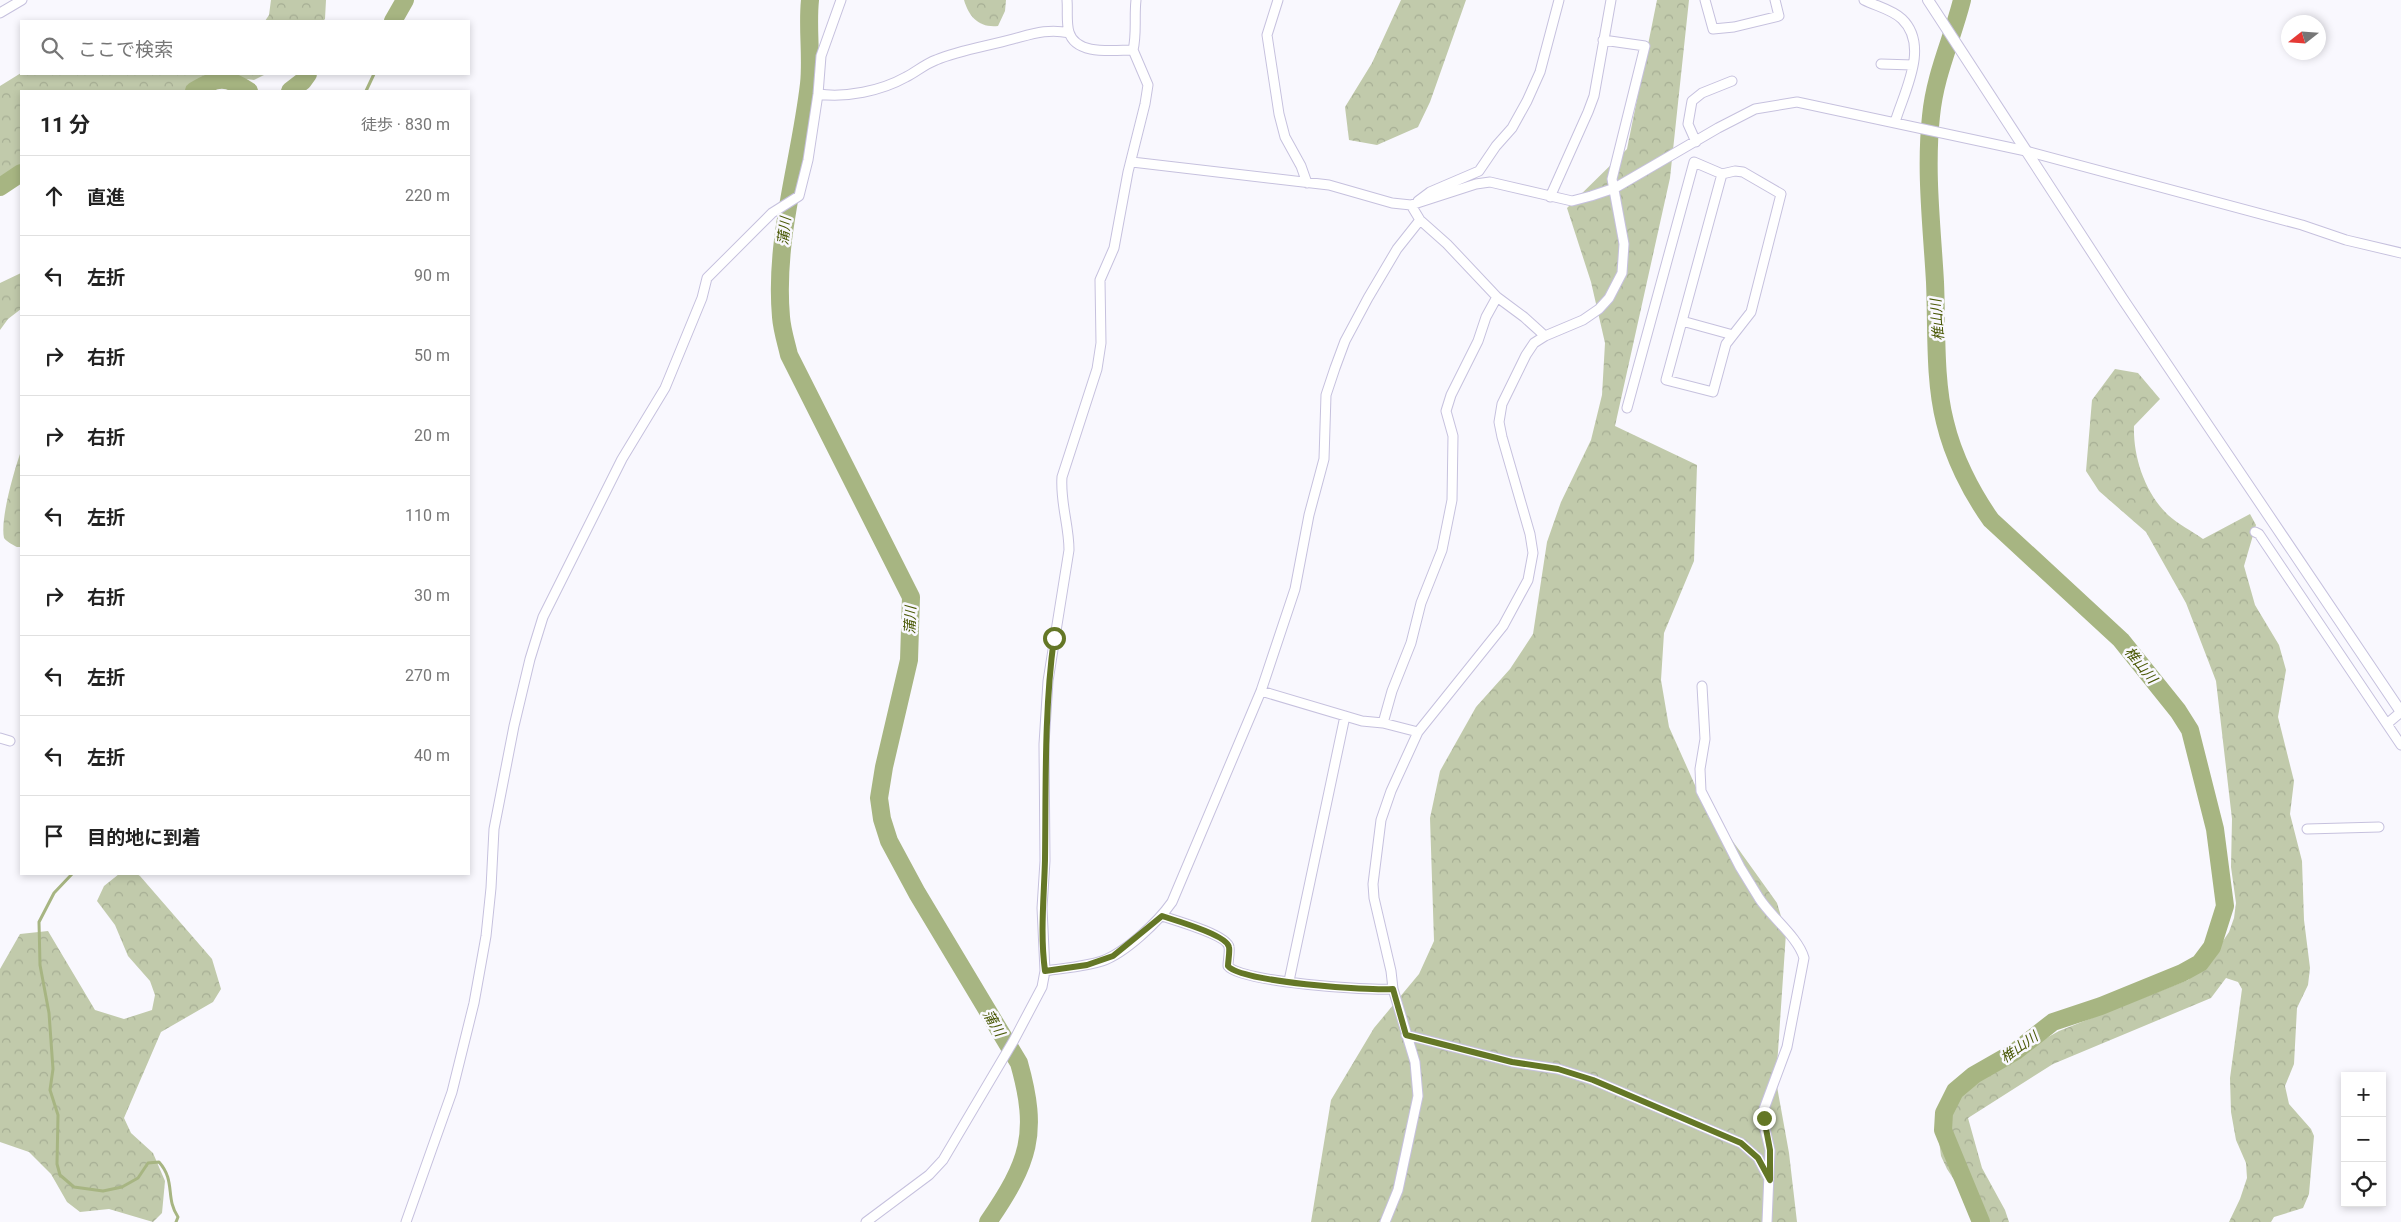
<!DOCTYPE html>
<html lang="ja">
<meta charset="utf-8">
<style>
:root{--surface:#fff;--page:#f6f6f6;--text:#222;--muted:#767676;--line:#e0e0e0}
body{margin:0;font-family:Roboto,"Noto Sans JP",sans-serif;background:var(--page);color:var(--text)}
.controls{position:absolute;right:15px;bottom:15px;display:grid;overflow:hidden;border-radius:0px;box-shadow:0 2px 8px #0003}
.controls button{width:45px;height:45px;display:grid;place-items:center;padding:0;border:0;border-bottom:1px solid var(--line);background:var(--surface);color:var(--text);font:25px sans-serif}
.compass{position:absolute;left:2281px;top:15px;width:45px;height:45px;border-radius:50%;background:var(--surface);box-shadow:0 2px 8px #0003;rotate:253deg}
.stop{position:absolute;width:15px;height:15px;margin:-11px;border:4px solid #647726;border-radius:50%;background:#fff}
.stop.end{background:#647726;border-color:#fff;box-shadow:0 1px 5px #0008}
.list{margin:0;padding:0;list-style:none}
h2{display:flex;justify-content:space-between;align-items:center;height:65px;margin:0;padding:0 20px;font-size:21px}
h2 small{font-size:16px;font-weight:400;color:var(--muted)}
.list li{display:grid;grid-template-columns:32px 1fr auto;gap:15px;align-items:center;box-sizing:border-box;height:80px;padding:0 20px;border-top:1px solid var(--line)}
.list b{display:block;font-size:19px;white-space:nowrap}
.list em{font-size:16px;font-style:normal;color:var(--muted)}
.icon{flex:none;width:28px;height:28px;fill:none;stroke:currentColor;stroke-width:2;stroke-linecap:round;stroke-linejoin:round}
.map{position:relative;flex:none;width:2401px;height:1222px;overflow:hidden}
.search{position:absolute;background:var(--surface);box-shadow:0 2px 8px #0003;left:20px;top:20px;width:450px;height:55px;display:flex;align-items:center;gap:12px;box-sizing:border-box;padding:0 18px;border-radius:0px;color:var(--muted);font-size:19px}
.panel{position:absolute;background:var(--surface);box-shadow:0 2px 8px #0003;left:20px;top:90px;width:450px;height:785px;border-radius:0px}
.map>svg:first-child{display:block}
.forest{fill:url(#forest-crowns)}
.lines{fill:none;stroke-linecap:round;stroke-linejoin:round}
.stream{stroke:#a7b582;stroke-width:3}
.river{stroke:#a7b582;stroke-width:18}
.minor-casing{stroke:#c6c1de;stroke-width:11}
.tertiary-casing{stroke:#c6c1de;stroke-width:12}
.minor{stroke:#fff;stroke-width:9}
.tertiary{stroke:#fff;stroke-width:10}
.route{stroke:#647726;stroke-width:6}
.labels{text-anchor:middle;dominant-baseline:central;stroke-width:5;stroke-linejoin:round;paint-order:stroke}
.water-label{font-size:14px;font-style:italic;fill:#4a5906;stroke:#f9f8fe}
</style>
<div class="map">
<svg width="2401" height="1222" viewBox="0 0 2401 1222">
<defs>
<pattern id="forest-crowns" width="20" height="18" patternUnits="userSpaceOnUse" patternTransform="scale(1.25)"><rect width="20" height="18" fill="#c1caab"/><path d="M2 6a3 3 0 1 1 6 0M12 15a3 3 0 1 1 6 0" fill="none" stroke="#a6ae94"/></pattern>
</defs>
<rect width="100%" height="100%" fill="#f9f8fe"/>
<path class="forest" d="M 271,0 L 326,0 L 325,19 L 323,21 L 265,21 L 269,15 Z
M 964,0 L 1006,0 L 1005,11 L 998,26 C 979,28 969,17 964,0 Z
M 1401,0 L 1466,0 L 1430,102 L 1418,127 L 1377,145 L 1349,140 L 1345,107 L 1372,63 Z
M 1657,0 L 1689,0 L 1670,178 L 1615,426 L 1697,465 L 1694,561 L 1664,633 L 1661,680 L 1669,727 L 1699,794 L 1777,903 L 1786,933 L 1776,1081 L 1789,1153 L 1797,1222 L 1311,1222 L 1331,1100 L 1374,1028 L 1419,974 L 1434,941 L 1430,818 L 1440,771 L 1476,707 L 1510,669 L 1533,634 L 1547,542 L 1561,502 L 1591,440 L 1602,395 L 1605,343 L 1591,282 L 1567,208 L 1627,149 Z
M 21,73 L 21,74 L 266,74 L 254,80 L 223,76 L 216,78 L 189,91 L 21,91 L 21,171 L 0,188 L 0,86 Z
M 21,273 L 21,309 L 8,319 L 0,330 L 0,283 Z
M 2115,369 L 2138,373 L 2160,399 L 2134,426 C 2133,457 2145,493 2168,515 C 2178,524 2192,531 2203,539 L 2250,514 L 2256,525 L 2244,566 L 2255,605 L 2279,645 L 2286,670 L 2278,717 L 2294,781 L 2290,814 L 2302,861 L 2304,920 L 2310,968 L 2308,985 L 2297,1008 L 2294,1064 L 2285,1086 L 2289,1104 L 2311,1129 L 2314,1136 L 2309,1194 L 2303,1208 L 2274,1217 L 2271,1222 L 2229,1222 L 2240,1199 L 2247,1178 L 2246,1163 L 2236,1140 L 2231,1112 L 2230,1078 L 2242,989 L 2238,982 L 2226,978 L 2211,998 L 2053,1064 L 1968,1118 L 1982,1168 L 2005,1210 L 2009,1222 L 1982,1222 L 1947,1169 L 1941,1156 L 1937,1126 L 1951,1098 L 1961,1085 L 2059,1031 L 2188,980 L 2211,959 L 2229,932 L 2234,918 L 2236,903 L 2231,867 L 2232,819 L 2216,681 L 2186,603 L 2146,532 L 2099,491 L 2086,471 L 2092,400 Z
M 21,451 L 21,547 L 17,547 C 13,545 7,542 4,538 C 0,519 14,471 21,451 Z
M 119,874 L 137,874 L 140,876 L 212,959 L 221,989 L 213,1002 L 161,1032 L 124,1118 L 131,1133 L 153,1153 L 165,1181 L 162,1213 L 153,1222 L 109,1209 L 80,1212 L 67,1202 L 51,1174 L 29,1152 L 0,1142 L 0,969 L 20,934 L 48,931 L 95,1010 L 124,1019 L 152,1010 L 155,995 L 150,981 L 128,956 L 115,925 L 97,901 L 104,886 Z"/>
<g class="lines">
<path class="stream" d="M 395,21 L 395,19
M 366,91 L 374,74
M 72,874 L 54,893 L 39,922 L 40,965 L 49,1013 L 53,1069 L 50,1090 L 58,1115 L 57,1164 L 60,1175 L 74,1187 L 103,1191 L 122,1187 L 138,1178 L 148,1163 L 159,1162 C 176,1181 165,1198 178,1217 L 176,1222"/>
<path class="river" d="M 810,0 C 807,28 812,56 809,84 C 800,162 774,238 781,317 C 782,330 786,342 789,355 L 911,597 L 909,660 L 884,767 L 879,798 L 882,819 L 889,841 L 917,893 L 1019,1063 C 1039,1134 1029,1162 988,1222
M 1962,0 C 1952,40 1935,74 1931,116 C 1925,171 1932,228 1935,282 C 1937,327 1934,379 1945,422 C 1953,456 1971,492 1991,520 L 2121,640 L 2178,711 L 2190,730 L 2215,829 L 2225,906 L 2212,947 L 2200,963 L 2182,973 L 2101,1006 L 2053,1022 L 2016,1051 L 1974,1075 L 1955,1091 L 1944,1113 L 1943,1130 L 1981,1222
M 393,21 L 405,0
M 194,91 C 218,76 226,76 249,91
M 290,91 L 303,81 L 308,74
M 0,187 L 21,173"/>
<defs>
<path id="minor" d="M 1278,0 L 1267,35 L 1279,114 L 1285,137 L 1301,166 L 1307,183
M 1705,0 L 1713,29 L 1734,27 L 1779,16 L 1775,0
M 1864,0 C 1876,6 1893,10 1902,19 C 1930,46 1904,92 1895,122
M 0,13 L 22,0
M 1133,50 C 1137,34 1134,17 1136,0
M 1881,64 L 1913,65
M 818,94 C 846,98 881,91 906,77 C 916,72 925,64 936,60 C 959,50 988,46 1013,39 C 1032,34 1049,28 1069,33
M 1696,142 L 1688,124 L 1692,101 L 1702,93 L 1732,81
M 1132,162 L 1329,185 L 1392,203 L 1411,205 L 1420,220 L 1447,244 L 1497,297 L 1524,317 L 1545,336
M 1550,197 L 1588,112 L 1594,96 L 1611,0
M 1418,201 L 1430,192 L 1479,171 L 1496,146 L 1512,128 L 1527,101 L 1540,72 L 1559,0
M 1411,205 L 1476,184 L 1490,182 L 1572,201 L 1591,196 L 1615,188 L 1718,128 L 1755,109 L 1797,102 L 2026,151 L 2302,225 L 2346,240 L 2401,253
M 1682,321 L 1733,335
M 1627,408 L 1694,162 L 1722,174 L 1735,171 L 1743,172 L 1781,194 L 1751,312 L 1726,344 L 1713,392 L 1666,380 L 1722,174
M 2255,532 L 2259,534 L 2401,745
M 1702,686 L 1705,739 L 1700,769 L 1701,791 L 1740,867 L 1759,898 C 1772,918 1798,937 1804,958 L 1787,1047 L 1764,1109 L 1765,1129 L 1770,1150 L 1767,1222
M 1261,691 L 1362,721 L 1383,723 L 1418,732
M 1383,723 L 1392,691 L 1411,643 L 1421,603 L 1442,550 L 1452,500 L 1453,436 L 1446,411 L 1451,395 L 1478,341 L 1486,317 L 1497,297
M 2388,723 L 2401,712
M 0,738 L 10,741
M 2307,829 L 2379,827
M 1162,916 C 1174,920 1227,935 1229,947 C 1230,952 1228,960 1228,966 C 1240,982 1369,991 1393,989
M 1045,971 C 1063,968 1084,967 1102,961 C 1125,953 1158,922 1172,902 L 1261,691 L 1295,589 L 1309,515 L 1324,459 L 1326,395 L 1335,368 L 1345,341 L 1368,298 L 1397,249 L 1420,220
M 1289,981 L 1345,716
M 1406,1035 L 1512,1062 L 1558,1069 L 1593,1080 L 1741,1143 L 1758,1158 L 1769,1179
M 406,1222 L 452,1092 L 474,1003 L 486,936 L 491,888 L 494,829 L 514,726 L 530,659 L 543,617 L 622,459 L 665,388 L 702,298 L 707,278 L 772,213 L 799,196 L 808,160 L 818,94 L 821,56 L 841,0
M 866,1222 L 929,1175 L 943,1160 L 1014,1040 L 1042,987 L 1045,971 L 1042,908 L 1045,861 L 1044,744 L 1048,681 L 1069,550 C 1069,525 1060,502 1062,477 L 1097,369 L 1101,343 L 1100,280 L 1114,248 L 1128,172 L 1145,104 L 1148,85 L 1133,50 C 1114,50 1076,56 1069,32 C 1066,22 1068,10 1067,0
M 1385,1222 L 1398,1190 L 1418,1096 L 1415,1062 L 1393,989 L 1391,971 L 1374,898 L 1373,884 L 1381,820 L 1391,791 L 1418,732 L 1503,626 L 1528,580 L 1533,553 L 1530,534 L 1502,437 L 1499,422 L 1502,404 L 1526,355 L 1534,343 L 1545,336 L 1583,320 L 1599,309 L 1609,298 L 1622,273 L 1624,244 L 1612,179 L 1645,46 L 1603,40"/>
<path id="tertiary" d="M 1928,0 L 2122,298 L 2401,712"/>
</defs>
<use href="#minor" class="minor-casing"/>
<use href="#tertiary" class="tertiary-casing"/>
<use href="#minor" class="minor"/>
<use href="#tertiary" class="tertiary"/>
</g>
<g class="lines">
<path class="route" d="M 1054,638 C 1044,712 1046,786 1045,860 C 1044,897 1040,934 1045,971 L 1087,965 L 1113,956 L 1162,916 C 1174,920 1227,935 1229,947 C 1230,952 1228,961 1228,966 C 1240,982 1369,991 1393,989 L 1406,1035 L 1512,1062 L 1558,1069 L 1593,1080 L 1741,1143 L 1758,1158 L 1770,1180 L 1770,1150 L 1764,1118"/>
</g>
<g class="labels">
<g class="water-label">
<text transform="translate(784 231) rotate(-84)">蒲川</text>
<text transform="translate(1937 320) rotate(-94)">椎山川</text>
<text transform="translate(910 620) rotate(-88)">蒲川</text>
<text transform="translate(2141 665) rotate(51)">椎山川</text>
<text transform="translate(994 1023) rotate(59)">蒲川</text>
<text transform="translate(2019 1047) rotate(-35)">椎山川</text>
</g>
</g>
</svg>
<div class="controls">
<button>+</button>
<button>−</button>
<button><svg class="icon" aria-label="locate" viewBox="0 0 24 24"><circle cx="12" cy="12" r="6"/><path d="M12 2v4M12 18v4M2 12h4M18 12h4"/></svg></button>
</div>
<svg class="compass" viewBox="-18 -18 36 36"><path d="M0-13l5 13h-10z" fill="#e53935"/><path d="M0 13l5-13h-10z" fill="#767676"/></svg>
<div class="stop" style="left:1054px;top:638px"></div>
<div class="stop end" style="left:1764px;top:1118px"></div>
<div class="search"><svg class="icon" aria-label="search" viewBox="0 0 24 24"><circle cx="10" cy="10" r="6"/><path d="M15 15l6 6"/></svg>ここで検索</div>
<section class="panel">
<h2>11 分<small>徒歩 · 830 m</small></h2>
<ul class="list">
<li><svg class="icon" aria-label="ahead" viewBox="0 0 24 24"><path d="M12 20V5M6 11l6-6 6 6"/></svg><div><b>直進</b></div><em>220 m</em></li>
<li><svg class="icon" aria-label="left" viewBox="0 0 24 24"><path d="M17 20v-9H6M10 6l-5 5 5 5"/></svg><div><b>左折</b></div><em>90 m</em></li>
<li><svg class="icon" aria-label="right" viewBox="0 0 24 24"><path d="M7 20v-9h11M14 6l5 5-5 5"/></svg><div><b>右折</b></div><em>50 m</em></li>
<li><svg class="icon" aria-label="right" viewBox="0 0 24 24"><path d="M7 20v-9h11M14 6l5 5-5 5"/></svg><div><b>右折</b></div><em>20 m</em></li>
<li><svg class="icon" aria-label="left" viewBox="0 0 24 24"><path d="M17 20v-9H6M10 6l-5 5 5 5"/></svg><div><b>左折</b></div><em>110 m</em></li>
<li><svg class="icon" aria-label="right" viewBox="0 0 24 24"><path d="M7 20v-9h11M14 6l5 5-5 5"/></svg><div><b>右折</b></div><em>30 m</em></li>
<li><svg class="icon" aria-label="left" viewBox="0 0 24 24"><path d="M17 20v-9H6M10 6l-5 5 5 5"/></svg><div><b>左折</b></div><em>270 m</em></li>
<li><svg class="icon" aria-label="left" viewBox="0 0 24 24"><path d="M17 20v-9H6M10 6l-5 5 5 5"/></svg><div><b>左折</b></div><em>40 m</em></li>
<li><svg class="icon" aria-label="arrive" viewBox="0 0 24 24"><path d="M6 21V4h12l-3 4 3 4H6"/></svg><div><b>目的地に到着</b></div></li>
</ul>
</section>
</div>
